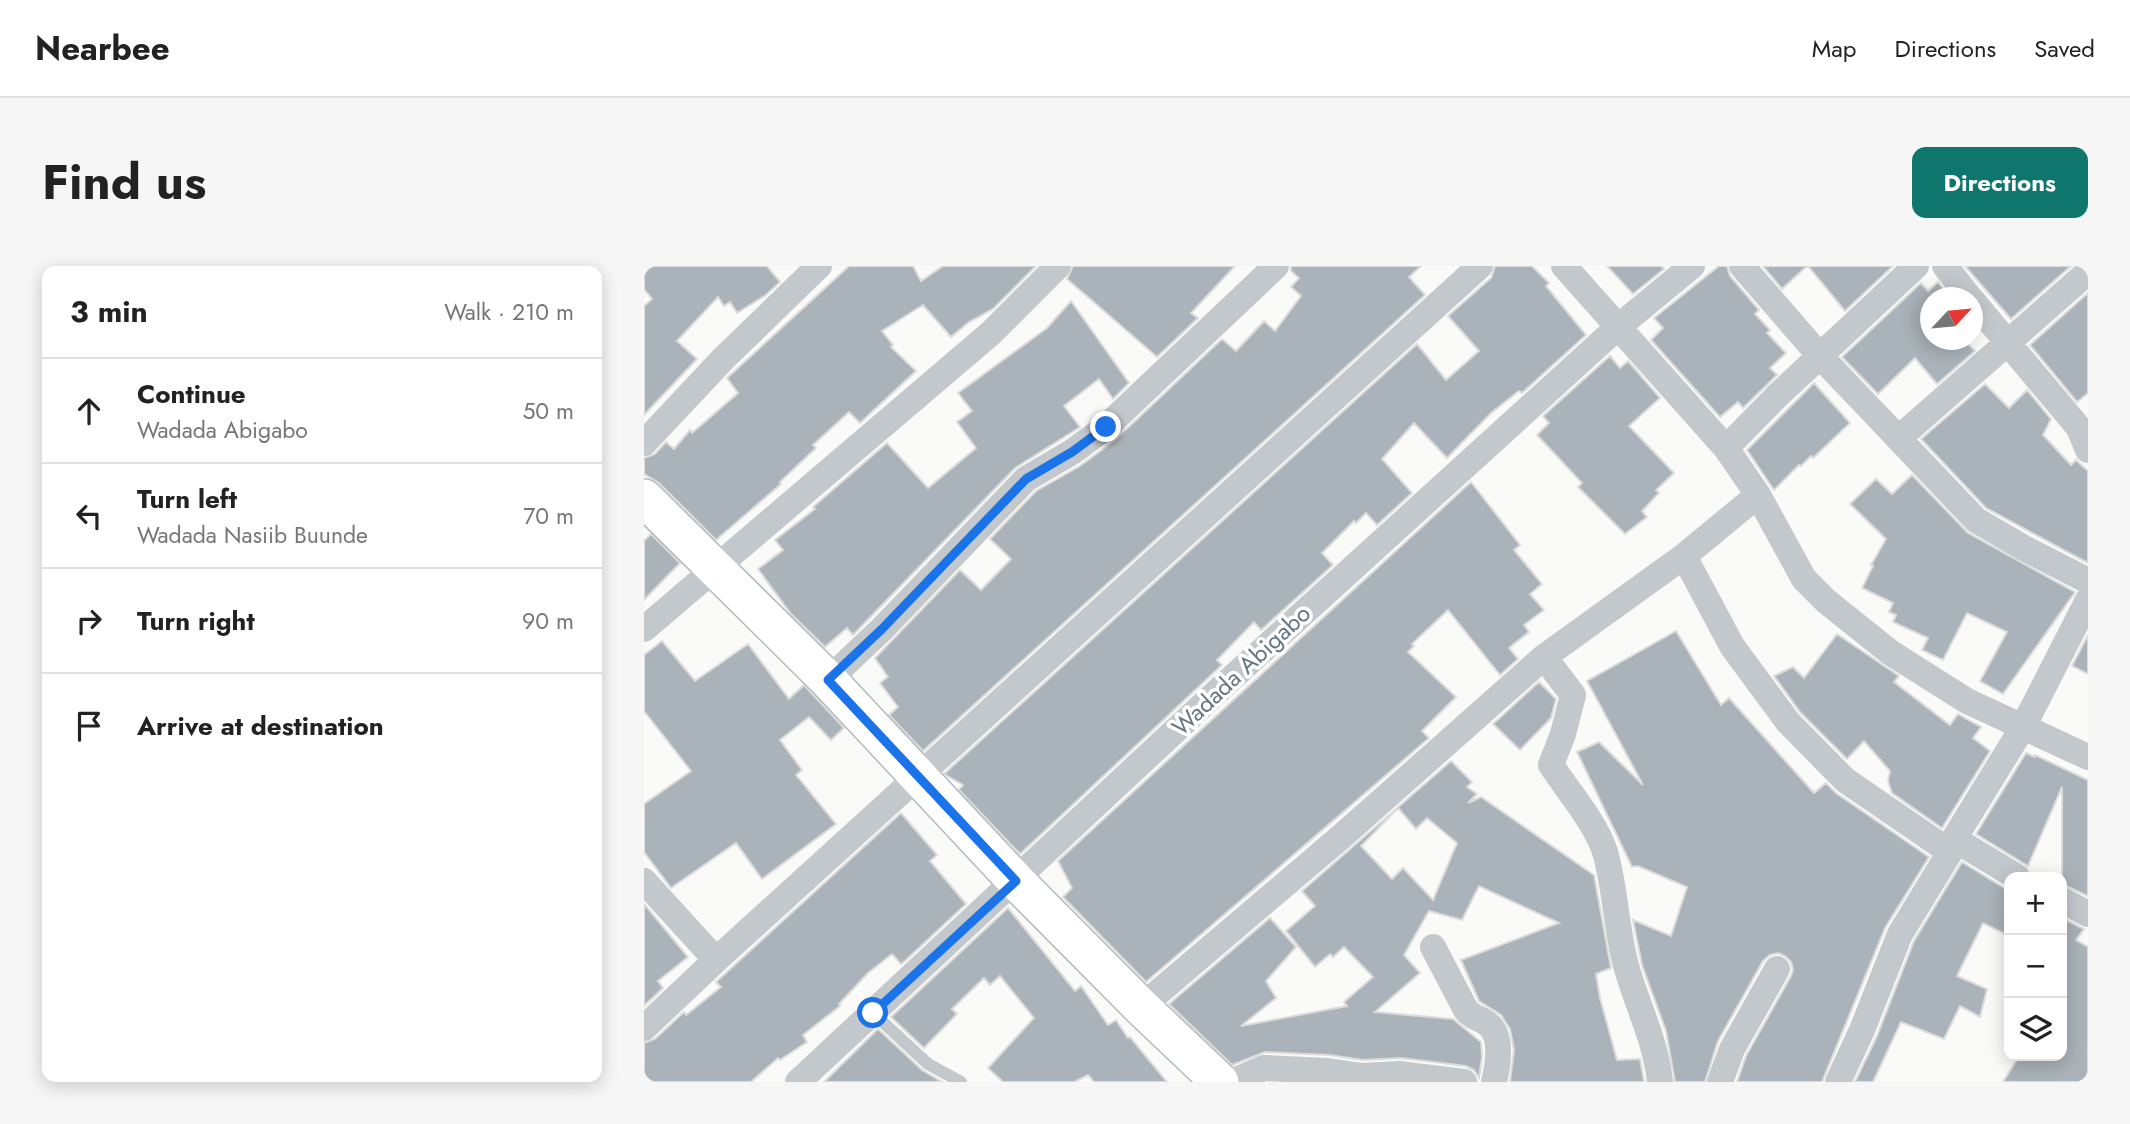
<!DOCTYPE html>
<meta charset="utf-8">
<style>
:root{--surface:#fff;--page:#f6f6f6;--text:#222;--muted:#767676;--line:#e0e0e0;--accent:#0f766e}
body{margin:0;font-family:Jost,sans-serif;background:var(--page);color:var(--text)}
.controls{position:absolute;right:21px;bottom:21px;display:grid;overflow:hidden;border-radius:14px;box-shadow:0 4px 18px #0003}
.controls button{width:63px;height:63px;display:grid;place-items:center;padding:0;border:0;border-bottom:2px solid var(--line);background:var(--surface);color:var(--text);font:35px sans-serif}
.compass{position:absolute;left:1276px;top:21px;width:63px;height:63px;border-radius:50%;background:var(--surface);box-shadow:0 4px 18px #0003;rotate:64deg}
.stop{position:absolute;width:21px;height:21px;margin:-16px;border:5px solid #1a73e8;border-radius:50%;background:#fff}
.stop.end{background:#1a73e8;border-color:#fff;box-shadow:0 2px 7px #0008}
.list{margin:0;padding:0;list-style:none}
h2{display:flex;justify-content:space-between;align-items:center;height:91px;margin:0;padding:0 28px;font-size:30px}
h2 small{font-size:23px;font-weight:400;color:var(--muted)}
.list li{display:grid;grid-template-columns:46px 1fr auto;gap:21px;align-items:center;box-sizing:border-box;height:105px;padding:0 28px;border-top:2px solid var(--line)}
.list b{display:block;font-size:26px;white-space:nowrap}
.list p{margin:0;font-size:23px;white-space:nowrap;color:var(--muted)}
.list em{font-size:23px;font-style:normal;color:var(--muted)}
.icon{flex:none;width:38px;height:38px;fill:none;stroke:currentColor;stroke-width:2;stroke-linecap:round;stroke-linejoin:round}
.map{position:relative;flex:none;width:1444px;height:816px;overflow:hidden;border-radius:14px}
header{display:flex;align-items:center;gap:42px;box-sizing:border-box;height:98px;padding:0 35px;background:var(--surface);border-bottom:2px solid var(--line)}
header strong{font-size:33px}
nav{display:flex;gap:38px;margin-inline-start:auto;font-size:24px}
.intro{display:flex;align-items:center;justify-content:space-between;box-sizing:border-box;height:168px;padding:0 42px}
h1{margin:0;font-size:49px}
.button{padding:18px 32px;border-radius:14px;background:var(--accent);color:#fff;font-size:24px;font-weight:700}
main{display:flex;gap:42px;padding:0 42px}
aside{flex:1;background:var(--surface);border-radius:14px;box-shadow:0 4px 18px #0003}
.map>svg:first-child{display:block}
.building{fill:#aab3b9;stroke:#dcdcda;stroke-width:2;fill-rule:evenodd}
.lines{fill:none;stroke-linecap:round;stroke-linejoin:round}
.secondary-casing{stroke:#b3babf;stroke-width:40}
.lane{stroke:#c3c8cc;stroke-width:12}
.street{stroke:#c3c8cc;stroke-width:26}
.secondary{stroke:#fff;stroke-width:37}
.route{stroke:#1a73e8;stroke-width:9}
.labels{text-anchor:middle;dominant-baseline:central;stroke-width:7;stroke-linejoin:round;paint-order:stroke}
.street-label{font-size:24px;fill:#657683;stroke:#fff}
</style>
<header>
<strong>Nearbee</strong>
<nav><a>Map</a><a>Directions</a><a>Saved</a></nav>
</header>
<div class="intro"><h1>Find us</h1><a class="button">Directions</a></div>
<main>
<aside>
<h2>3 min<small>Walk · 210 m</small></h2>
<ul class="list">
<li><svg class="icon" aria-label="ahead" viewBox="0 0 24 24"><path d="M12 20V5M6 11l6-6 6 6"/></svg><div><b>Continue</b><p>Wadada Abigabo</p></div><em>50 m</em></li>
<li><svg class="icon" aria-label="left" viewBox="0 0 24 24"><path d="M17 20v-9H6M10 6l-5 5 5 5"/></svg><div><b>Turn left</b><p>Wadada Nasiib Buunde</p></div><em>70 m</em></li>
<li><svg class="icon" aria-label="right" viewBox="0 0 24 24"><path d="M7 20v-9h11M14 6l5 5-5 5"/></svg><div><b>Turn right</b></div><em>90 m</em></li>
<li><svg class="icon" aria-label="arrive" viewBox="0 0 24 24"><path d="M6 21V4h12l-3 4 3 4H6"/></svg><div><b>Arrive at destination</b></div></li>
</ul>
</aside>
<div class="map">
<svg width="1444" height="816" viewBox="0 0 1444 816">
<rect width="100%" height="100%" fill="#fafaf8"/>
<path class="building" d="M 0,0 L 123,0 L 136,16 L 122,29 L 93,47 L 86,36 L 80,40 L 74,31 L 33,75 L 53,93 L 0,149 L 0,40 L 8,33 L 0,23 Z
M 205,0 L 269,0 L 277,15 L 299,0 L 392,0 L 349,43 L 325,56 L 307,71 L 279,39 L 238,65 L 249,79 L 247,81 L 272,105 L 216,157 L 205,146 L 169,179 L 172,182 L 136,216 L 137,218 L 72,274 L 15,217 L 0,208 L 0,192 L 11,188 L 22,176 L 30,183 L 46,164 L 48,167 L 94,127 L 83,112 Z
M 429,0 L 591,0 L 547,47 L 554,52 L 513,91 L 423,13 Z
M 647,0 L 777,0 L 765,11 L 781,29 L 279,485 L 245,449 L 254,441 L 236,417 L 244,411 L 231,392 L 316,304 L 337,324 L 367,293 L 346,273 L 392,225 L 436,200 L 471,174 L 578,73 L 592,85 L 620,55 L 631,65 L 657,30 L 647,21 L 655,12 L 647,5 Z
M 851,0 L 888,0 L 905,17 L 902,20 L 942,69 L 878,127 L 875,125 L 847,147 L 803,192 L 770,157 L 738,193 L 768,227 L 733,259 L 722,247 L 712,257 L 710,255 L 678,287 L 689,299 L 617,364 L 610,356 L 573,394 L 578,399 L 376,588 L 315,524 L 319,519 L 300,508 L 773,78 L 802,114 L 835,85 L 804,50 L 847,12 Z
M 963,0 L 1017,0 L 1020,3 L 989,28 Z
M 1075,0 L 1083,0 L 1086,10 L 1115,44 L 1111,48 L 1126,64 L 1123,67 L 1142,87 L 1126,102 L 1133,109 L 1099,142 L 1094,136 L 1076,151 L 1007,74 L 1019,62 L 1010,52 Z
M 1119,0 L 1163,0 L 1138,23 Z
M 1164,0 L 1249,0 L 1201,45 Z
M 1321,0 L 1427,0 L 1367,53 Z
M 1294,16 L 1306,32 L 1286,32 L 1286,74 L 1320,74 L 1331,85 L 1293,118 L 1271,92 L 1234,128 L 1198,91 L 1277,17 L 1284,25 Z
M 1444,27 L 1444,127 L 1433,136 L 1386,79 Z
M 427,35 L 485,117 L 469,133 L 455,113 L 420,140 L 436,161 L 371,202 L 209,369 L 203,362 L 181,381 L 147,348 L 114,303 L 139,284 L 131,274 L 171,243 L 169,241 L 243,177 L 284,222 L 332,182 L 313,156 L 328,145 L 314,127 L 403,62 Z
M 966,90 L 976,102 L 984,95 L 1016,132 L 985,160 L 1030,207 L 1012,224 L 1015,227 L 998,245 L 1003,251 L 981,268 L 934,221 L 938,217 L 893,169 L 905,157 L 899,150 Z
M 1170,117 L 1206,157 L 1169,192 L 1167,190 L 1157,200 L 1155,199 L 1130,224 L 1103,184 Z
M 1341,118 L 1365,142 L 1383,124 L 1407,153 L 1399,169 L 1427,199 L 1432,194 L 1444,205 L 1444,297 L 1342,242 L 1277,173 Z
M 1268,209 L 1324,267 L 1431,326 L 1359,428 L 1336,415 L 1363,366 L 1323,347 L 1299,394 L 1278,384 L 1284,372 L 1249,356 L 1252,349 L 1245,346 L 1249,337 L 1218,322 L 1229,300 L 1227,299 L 1242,273 L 1206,238 L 1232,213 L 1248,228 Z
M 827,216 L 876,279 L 870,284 L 898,318 L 886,328 L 900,344 L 880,359 L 885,366 L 865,382 L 874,393 L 856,409 L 804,344 L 768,378 L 770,380 L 764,386 L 812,431 L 778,465 L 785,472 L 502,716 L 419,631 L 428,622 L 414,595 Z
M 7,268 L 36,297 L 0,334 L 0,275 Z
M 1032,365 L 1077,439 L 1085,432 L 1170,527 L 1182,517 L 1192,527 L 1285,591 L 1241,662 L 1178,816 L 1093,816 L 1102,790 L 1147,710 L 1149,704 L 1147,696 L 1141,690 L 1134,687 L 1126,689 L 1119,695 L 1074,775 L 1061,816 L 1031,816 L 1022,765 L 998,699 L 989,654 L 1027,670 L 1043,621 L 994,600 L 988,601 L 933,486 L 955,476 L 999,519 L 943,415 Z
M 1193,368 L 1255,410 L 1250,416 L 1306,459 L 1314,448 L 1337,461 L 1329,472 L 1346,485 L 1298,562 L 1248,527 L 1244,515 L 1246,505 L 1220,475 L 1203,493 L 1156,446 L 1130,410 L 1149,401 L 1160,412 Z
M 1444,369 L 1444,408 L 1428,400 Z
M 18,375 L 51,415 L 104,378 L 145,433 L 160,419 L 200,462 L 187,474 L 165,451 L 136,474 L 158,504 L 152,509 L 192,558 L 118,613 L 92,577 L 27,622 L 0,586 L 0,538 L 47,505 L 0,445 L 0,389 Z
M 895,416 L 912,433 L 907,452 L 876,484 L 849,458 Z
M 1382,487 L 1391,491 L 1391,489 L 1444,514 L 1444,630 L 1418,618 L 1418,521 L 1384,600 L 1332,568 Z
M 807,495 L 828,516 L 823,521 L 833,528 L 824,537 L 837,531 L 950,609 L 967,702 L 952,708 L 956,732 L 973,794 L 996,793 L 1000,816 L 866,816 L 870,784 L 866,763 L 857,749 L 835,735 L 817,694 L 915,657 L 835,620 L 818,654 L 785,645 L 760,689 L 776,707 L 731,746 L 809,753 L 837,776 L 838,791 L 835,812 L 830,804 L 822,800 L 757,792 L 719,794 L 685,789 L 621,786 L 588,799 L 525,738 L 626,652 L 652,681 L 622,715 L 632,732 L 597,760 L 703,740 L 700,736 L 729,711 L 700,681 L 689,691 L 686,688 L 671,701 L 642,665 L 671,640 L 658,625 ZM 754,542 L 772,563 L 783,552 L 813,577 L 789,634 L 759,602 L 748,613 L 717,580 Z
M 257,547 L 293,589 L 286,595 L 322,638 L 262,694 L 257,698 L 248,688 L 224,707 L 195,738 L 196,740 L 159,769 L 163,776 L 136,794 L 134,792 L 107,816 L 0,816 L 0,777 L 11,773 L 40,746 L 42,749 L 77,721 L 72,716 Z
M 1318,596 L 1365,625 L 1365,670 L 1339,657 L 1313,710 L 1343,723 L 1336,751 L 1316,740 L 1300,773 L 1257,756 L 1229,816 L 1211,816 L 1233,770 L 1270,675 Z
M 0,638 L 44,691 L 14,715 L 19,722 L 0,740 Z
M 364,642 L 431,725 L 437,720 L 464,759 L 472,754 L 484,772 L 486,771 L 523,816 L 450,816 L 444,809 L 430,816 L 359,816 L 344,802 L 390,752 L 356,710 L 346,719 L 340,712 L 308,743 L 313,748 L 280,782 L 247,751 Z
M 1418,652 L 1440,663 L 1432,674 L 1444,681 L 1444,816 L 1359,816 L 1375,790 L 1418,790 Z
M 234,763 L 278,804 L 298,816 L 180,816 Z"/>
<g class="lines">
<defs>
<path id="secondary" d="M 0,232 L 184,414 L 372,615 L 497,741 L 576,816"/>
</defs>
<use href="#secondary" class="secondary-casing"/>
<path class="lane" d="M 229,747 L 284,798 L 317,816"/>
<path class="street" d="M 1098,0 L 1176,90 L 1332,254 L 1380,282 L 1444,315
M 1301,0 L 1326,32
M 1328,34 L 1435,162 L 1444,184
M 1255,172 L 1444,6
M 0,177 L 79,93 L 175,0
M 1082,182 L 1133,130 L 1272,0
M 1114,229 L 1160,313 L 1182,335 L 1247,387 L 1323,435 L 1444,491
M 1040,290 L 1088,380 L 1144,456 L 1201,514 L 1306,586
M 0,363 L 347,67 L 414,0
M 900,391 L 929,429 L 919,468 L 907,499 C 924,525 952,557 961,586 C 972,624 972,665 983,703 C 994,741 1012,776 1016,816
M 184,414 L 238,363 L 382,213 L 428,186 L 462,161 L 632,0
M 1310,573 L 1373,611
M 0,615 L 72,694 L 836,0
M 1418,634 L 1444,648
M 789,681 L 822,744 C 829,752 833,751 841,756 C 860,767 854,799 850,816
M 497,741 L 698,570 L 900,391 L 1040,290 L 1114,229 L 1082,182 L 920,0
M 0,762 L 72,694
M 154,816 L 578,421 L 974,61 L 1048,0
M 588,816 L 620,802 L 684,805 L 718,810 L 755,808 L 820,816
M 1076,816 L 1088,783 L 1133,703
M 1194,816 L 1218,764 L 1256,668 L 1306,586 L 1310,573 L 1379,461 L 1444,334"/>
<use href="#secondary" class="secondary"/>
</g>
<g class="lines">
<path class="route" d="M 229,747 L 372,615 L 184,414 L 238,363 L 382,213 L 428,186 L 462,161"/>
</g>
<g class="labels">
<g class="street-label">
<text transform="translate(597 404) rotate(-43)">Wadada Abigabo</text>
</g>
</g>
</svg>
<div class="controls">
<button>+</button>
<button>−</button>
<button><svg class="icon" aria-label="layers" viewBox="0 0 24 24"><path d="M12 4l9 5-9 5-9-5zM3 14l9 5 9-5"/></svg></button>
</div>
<svg class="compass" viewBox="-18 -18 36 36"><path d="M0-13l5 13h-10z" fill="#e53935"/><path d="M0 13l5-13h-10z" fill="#767676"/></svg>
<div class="stop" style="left:229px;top:747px"></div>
<div class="stop end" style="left:462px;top:161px"></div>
</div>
</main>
